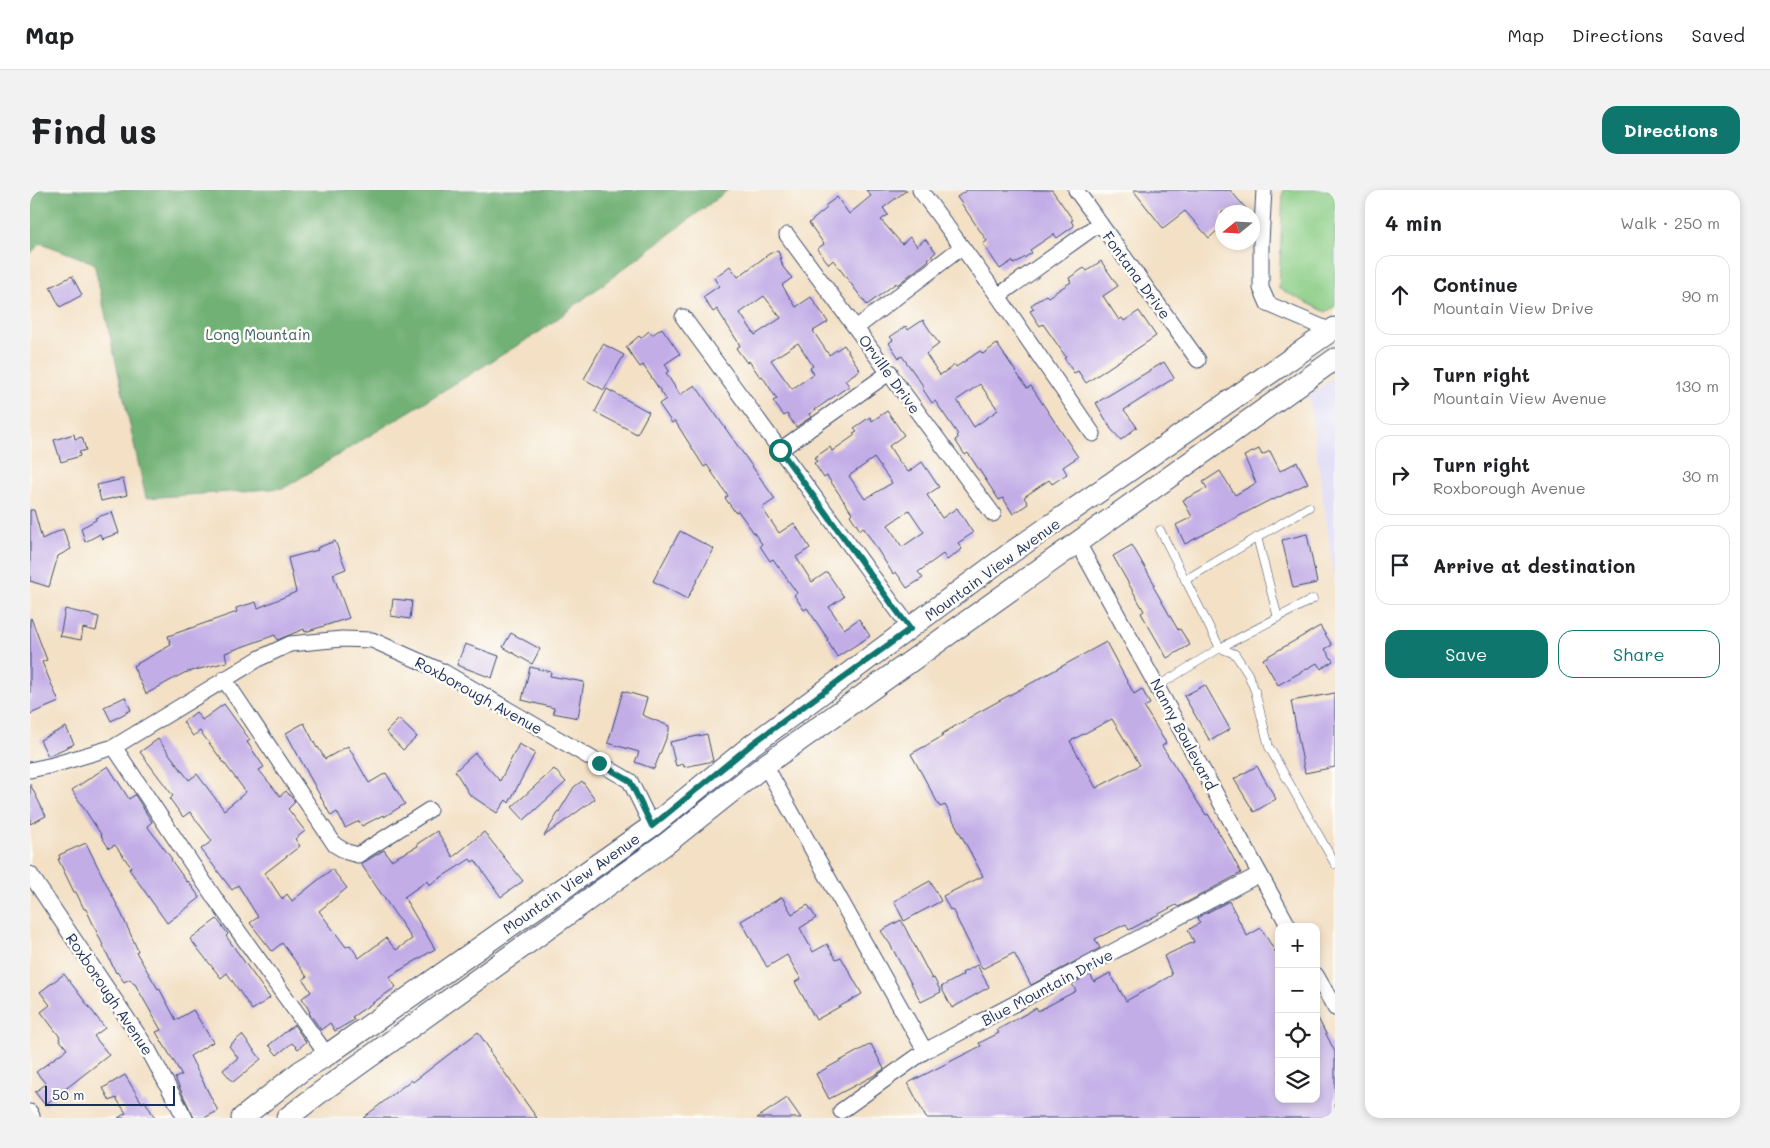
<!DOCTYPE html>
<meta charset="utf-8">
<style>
:root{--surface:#fff;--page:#f2f2f2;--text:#202124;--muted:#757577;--line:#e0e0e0;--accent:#0f766e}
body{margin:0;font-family:Mali,sans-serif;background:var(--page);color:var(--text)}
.controls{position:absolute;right:15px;bottom:15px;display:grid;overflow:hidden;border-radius:10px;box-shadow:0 2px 8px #0003}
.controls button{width:45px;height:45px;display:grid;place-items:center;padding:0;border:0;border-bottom:1px solid var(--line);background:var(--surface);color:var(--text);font:25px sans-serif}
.compass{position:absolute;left:1185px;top:15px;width:45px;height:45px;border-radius:50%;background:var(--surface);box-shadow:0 2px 8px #0003;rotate:252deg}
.scale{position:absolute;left:15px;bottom:12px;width:130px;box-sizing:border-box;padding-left:5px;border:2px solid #1b2f5e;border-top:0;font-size:14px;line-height:18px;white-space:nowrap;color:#1b2f5e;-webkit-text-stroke:4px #fdfcf7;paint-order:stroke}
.stop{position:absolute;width:15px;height:15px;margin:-11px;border:4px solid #0f766e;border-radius:50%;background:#fff}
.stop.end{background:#0f766e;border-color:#fff;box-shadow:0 1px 5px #0008}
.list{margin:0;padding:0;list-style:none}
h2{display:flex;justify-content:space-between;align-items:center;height:65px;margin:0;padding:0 20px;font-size:21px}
h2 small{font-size:16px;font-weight:400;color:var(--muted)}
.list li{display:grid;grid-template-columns:32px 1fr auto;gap:15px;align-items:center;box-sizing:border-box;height:80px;margin:0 10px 10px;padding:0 10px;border:1px solid var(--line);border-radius:15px}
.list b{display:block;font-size:19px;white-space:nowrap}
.list p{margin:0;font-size:16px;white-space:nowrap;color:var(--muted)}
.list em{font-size:16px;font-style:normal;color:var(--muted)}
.actions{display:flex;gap:10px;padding:15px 20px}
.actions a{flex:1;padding:11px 0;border:1px solid var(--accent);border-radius:15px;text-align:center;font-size:18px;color:var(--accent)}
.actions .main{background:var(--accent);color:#fff}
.icon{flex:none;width:28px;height:28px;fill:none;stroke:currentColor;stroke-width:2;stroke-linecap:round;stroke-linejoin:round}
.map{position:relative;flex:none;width:1305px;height:928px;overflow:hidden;border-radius:15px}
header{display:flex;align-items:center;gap:30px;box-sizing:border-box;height:70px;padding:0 25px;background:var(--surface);border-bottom:1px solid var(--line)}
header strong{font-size:24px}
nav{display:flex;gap:28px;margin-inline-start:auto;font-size:18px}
.intro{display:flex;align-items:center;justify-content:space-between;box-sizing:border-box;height:120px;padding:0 30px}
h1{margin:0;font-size:35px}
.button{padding:12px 22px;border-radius:15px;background:var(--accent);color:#fff;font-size:18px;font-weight:700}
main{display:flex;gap:30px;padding:0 30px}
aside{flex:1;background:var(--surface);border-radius:15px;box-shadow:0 2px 8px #0003}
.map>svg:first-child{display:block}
.built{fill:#d9d6f7}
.green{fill:#8cce87;stroke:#547e72}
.forest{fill:#71b174;stroke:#467069}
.building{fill:#c3ade7;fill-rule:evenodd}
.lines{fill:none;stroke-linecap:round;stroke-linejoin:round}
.lane-casing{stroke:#3b4a6d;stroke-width:9}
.street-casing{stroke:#3b4a6d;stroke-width:17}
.secondary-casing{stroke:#3b4a6d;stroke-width:23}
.lane{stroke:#fff;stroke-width:8}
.street{stroke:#fff;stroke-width:15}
.secondary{stroke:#fff;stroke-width:21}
.route{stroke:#0f766e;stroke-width:6}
.labels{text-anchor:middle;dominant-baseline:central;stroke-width:5;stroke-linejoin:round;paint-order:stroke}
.street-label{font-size:15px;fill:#1b2f5e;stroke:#fdfcf7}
.park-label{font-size:15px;fill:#3d5f6a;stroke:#fdfcf7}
</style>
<header>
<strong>Map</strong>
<nav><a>Map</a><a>Directions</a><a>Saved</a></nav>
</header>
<div class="intro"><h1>Find us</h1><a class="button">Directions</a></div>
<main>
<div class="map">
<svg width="1305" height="928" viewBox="0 0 1305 928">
<rect width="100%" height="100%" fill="#fdfcf7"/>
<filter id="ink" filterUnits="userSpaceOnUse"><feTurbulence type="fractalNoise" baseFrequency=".02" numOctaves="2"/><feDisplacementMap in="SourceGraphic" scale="10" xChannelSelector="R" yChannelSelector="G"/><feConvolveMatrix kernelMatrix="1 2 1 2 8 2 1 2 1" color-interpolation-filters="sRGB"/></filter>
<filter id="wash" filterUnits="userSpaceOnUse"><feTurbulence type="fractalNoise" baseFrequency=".0096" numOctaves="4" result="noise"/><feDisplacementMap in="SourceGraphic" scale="20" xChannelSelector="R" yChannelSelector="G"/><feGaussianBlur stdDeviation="1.12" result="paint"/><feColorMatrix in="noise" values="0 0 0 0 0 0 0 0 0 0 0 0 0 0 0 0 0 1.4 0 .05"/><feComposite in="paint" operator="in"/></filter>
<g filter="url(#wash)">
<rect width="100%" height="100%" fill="#f3e0c5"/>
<path class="built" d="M 1305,187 L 1305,394 L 1279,206 Z"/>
<path class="green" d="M 1253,0 L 1305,0 L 1305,116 L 1296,122 L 1249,99 Z"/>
<path class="forest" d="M 0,0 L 698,0 L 511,141 L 254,298 L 116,308 L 64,73 L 11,53 L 0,64 Z"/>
<g id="blocks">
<path class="building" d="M 836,0 L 877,0 L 853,18 L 858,25 L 851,30 L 872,54 L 880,47 L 887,56 L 895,49 L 906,62 L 898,69 L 899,70 L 867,95 L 866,93 L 837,115 L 803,70 L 799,74 L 787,59 L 794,54 L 779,33 L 797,18 L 795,16 L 807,7 L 819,24 L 841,6 Z
M 937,0 L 1022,0 L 1043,30 L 1041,31 L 1044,36 L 1027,48 L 1024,44 L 1000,60 L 1002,63 L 984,74 L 982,71 L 970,79 L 953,54 L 957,51 L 927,7 Z
M 1103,0 L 1200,0 L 1219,22 L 1192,22 L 1192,36 L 1179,48 L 1155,21 L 1133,38 Z
M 748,60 L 753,77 L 762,88 L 752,95 L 766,117 L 781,107 L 798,132 L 783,141 L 799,165 L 814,155 L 830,180 L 815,190 L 819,196 L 779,224 L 781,227 L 766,237 L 757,224 L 754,226 L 743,211 L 747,209 L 732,186 L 730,187 L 719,171 L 717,173 L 706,158 L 710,156 L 708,152 L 687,119 L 683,122 L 673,107 L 689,96 L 684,88 L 700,76 L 708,87 L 739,64 ZM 734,106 L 751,128 L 725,145 L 710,123 ZM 768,153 L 783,176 L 780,178 L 784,184 L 762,199 L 741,170 Z
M 1071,71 L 1088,96 L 1073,106 L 1089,130 L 1092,128 L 1094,131 L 1109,121 L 1126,146 L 1056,193 L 1048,181 L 1044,183 L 1034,168 L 1036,167 L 1013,134 L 1010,136 L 1000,121 L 1004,119 L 1001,115 L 1016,105 L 1018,107 L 1041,92 L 1039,88 L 1054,78 L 1057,81 Z
M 42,86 L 52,105 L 30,117 L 20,97 Z
M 893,130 L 909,154 L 896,164 L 910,185 L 925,175 L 926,177 L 950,161 L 953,164 L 967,154 L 997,198 L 1001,196 L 1048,267 L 1033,277 L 1037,284 L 1022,294 L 1019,290 L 994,307 L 998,314 L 983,324 L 973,308 L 969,310 L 938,263 L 935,265 L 925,250 L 928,248 L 927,243 L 905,211 L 902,213 L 892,198 L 894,197 L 872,166 L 869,168 L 859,153 L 863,150 L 860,147 L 876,136 L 878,140 ZM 950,194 L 968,220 L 944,237 L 927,210 Z
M 632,138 L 650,164 L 635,174 L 639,181 L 636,183 L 650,205 L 665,195 L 745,309 L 732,318 L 749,343 L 764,333 L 780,358 L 766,367 L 782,392 L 797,382 L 814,407 L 799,417 L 814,439 L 829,429 L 840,446 L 807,467 L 797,450 L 798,449 L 777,418 L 774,420 L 764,405 L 767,403 L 743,369 L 740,371 L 730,356 L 732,354 L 708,321 L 705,322 L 695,308 L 698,306 L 677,275 L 674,277 L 645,231 L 642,233 L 629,214 L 636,209 L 613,175 L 610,177 L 596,157 L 609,146 L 611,148 L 619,141 L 622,145 Z
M 573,154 L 594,165 L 574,200 L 554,189 Z
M 1134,172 L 1144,188 L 1094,220 L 1107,237 L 1091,250 L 1081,239 L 1066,213 Z
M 577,199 L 619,222 L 607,244 L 565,222 Z
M 857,221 L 874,245 L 859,256 L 868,270 L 878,282 L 892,272 L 909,297 L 897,305 L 912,328 L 927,318 L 943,343 L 928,353 L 932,359 L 917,370 L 913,364 L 888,382 L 893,388 L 877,398 L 866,382 L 863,384 L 833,337 L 830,340 L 820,325 L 822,323 L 797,286 L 794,288 L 784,273 L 787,271 L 784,268 L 800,257 L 802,261 L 825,245 L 823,243 L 827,241 L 824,238 L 840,227 L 842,231 ZM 844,268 L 862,293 L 835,309 L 819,286 ZM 879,320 L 894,342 L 872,357 L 858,335 Z
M 44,244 L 45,249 L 52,247 L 56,260 L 49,262 L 50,266 L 31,272 L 24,250 Z
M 1229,259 L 1232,265 L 1240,261 L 1250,281 L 1267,272 L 1278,293 L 1243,310 L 1242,309 L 1155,354 L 1146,335 L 1162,327 L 1153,310 L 1177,298 L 1173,292 L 1190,281 L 1205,305 L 1226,293 L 1214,266 Z
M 93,289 L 97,305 L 71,311 L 67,295 Z
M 0,320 L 4,320 L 12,349 L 33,339 L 41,359 L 28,366 L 19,397 L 0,391 Z
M 82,322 L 89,343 L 72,349 L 70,344 L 55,352 L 51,338 L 66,330 L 65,328 Z
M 650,341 L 684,359 L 657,409 L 623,391 Z
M 1277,344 L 1287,393 L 1263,398 L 1252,350 Z
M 305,351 L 316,379 L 303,384 L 319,428 L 275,442 L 274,439 L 247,450 L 245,445 L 195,463 L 197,472 L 154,483 L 116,504 L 103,476 L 141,455 L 138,446 L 207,422 L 206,418 L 226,412 L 228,418 L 266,402 L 258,368 L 288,360 L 287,358 Z
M 1102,355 L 1125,395 L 1123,396 L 1148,440 L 1150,439 L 1160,455 L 1137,468 L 1111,423 L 1114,421 L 1083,366 Z
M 363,409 L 382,411 L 380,429 L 361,426 Z
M 35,419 L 69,427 L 66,441 L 53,438 L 51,450 L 30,446 Z
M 1,428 L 17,470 L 12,472 L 29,512 L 0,524 L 0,429 Z
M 1290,436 L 1302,455 L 1295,459 L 1303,471 L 1291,479 L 1287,473 L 1248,495 L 1233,469 Z
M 481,443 L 510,459 L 502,474 L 473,457 Z
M 1076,452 L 1104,504 L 1112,499 L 1120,514 L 1114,517 L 1136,553 L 1132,556 L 1176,625 L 1178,624 L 1199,660 L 1211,683 L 1148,717 L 1146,715 L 1099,740 L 1096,734 L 1065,749 L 1070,758 L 1001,795 L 984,763 L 952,779 L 922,719 L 920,720 L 913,706 L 953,686 L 915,615 L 910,617 L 881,564 L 913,546 L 912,544 L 947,523 ZM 1082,529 L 1110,575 L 1066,598 L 1040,551 Z
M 435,454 L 469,466 L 462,488 L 427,475 Z
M 500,477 L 521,482 L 520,486 L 554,492 L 548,528 L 523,523 L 524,518 L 492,510 Z
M 1175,495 L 1200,539 L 1180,551 L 1154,506 Z
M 593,501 L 617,508 L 612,525 L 639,536 L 639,541 L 624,579 L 605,572 L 609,562 L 578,553 Z
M 1305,503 L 1305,577 L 1275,583 L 1261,511 Z
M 95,507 L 101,520 L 81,531 L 74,517 Z
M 194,514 L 220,550 L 217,552 L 234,577 L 229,580 L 250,606 L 256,601 L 265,612 L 258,619 L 275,641 L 265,649 L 270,656 L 235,683 L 252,709 L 257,704 L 262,711 L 302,679 L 317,698 L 289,721 L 316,757 L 320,755 L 329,768 L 356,748 L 366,760 L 382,749 L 331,674 L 354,660 L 361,670 L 388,656 L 387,654 L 407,641 L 423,667 L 454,642 L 493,691 L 471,707 L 445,670 L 442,672 L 440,669 L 399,695 L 397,691 L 374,707 L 405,759 L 359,787 L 366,797 L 322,827 L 324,830 L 305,841 L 300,833 L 291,840 L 279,823 L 280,822 L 272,808 L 281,802 L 273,789 L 277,787 L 252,753 L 242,761 L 220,733 L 228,727 L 208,695 L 202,700 L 171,659 L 182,651 L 160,622 L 153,627 L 140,609 L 143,606 L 110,562 L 128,549 L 159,590 L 167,584 L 194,620 L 216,602 L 170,541 L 163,546 L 153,532 L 166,522 L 172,530 Z
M 369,529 L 387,547 L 373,560 L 356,542 Z
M 274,533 L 287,558 L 288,557 L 295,569 L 318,556 L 339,593 L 356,583 L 375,614 L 354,627 L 353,625 L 332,636 L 329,631 L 315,638 L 307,622 L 301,626 L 256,543 Z
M 36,537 L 44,554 L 18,566 L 10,550 Z
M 677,544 L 683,571 L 654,577 L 653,574 L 646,576 L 640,552 Z
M 489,554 L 505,563 L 479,613 L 476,610 L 467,623 L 440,605 L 425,581 L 445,563 L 470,591 Z
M 78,576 L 99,609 L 105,605 L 122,632 L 117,636 L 142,669 L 141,670 L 157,692 L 158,691 L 170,708 L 137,733 L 99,679 L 101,677 L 85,655 L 79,658 L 71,646 L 72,646 L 42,600 Z
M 1227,576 L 1246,609 L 1224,622 L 1204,589 Z
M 524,579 L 536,592 L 494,630 L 482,617 Z
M 552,591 L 565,609 L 514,646 L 544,597 Z
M 0,594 L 16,626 L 0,634 Z
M 56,653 L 92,725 L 108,761 L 106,762 L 128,799 L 129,798 L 146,830 L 163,820 L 183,852 L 160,866 L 188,921 L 174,928 L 164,928 L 145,888 L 152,885 L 126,842 L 131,840 L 105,794 L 104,794 L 100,789 L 94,792 L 87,782 L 86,783 L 56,719 L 54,719 L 46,702 L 44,702 L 28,669 L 30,669 L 29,665 Z
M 900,691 L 911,711 L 874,731 L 864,711 Z
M 752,707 L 762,724 L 778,715 L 786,728 L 770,738 L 783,762 L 797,754 L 806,769 L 811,767 L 832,804 L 786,830 L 765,792 L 771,789 L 757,765 L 737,777 L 711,731 Z
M 1199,711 L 1217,746 L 1231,738 L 1249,768 L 1249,909 L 1286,909 L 1286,824 L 1305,862 L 1305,928 L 896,928 L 878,893 L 951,856 L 949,853 L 969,843 L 967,840 L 1006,818 L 1008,821 L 1046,801 L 1042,794 L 1060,784 L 1064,792 L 1080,783 L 1096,811 L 1142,785 L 1134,766 L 1164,752 L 1158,740 L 1170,733 L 1167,728 Z
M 187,729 L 198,744 L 196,746 L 240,808 L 222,820 L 197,783 L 191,788 L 160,749 Z
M 871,730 L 902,789 L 904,788 L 911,802 L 891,812 L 860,754 L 851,741 Z
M 947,775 L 959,797 L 922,818 L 911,797 L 933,785 L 932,783 Z
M 34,784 L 75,838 L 64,846 L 79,865 L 15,915 L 5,902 L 16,894 L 6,882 L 37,859 L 29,849 L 30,847 L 11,822 L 20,815 L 10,802 Z
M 264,835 L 276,852 L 268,859 L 262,853 L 247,865 L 239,855 Z
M 448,842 L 460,860 L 459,861 L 507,928 L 333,928 L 381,890 L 383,892 Z
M 212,845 L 231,869 L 203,892 L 193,880 L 208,868 L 199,856 Z
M 841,854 L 854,879 L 845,885 L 799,909 L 786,884 Z
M 95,885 L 112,913 L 115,911 L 125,928 L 88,928 L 96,923 L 86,908 L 80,911 L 73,898 Z
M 757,908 L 771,928 L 727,928 Z"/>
</g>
</g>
<g filter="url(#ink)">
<use href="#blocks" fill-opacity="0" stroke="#3b4a6d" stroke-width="1"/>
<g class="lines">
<defs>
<path id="lane" d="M 1227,347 L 1248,428
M 1155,390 L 1279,317
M 1283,409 L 1190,458 L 1205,464 L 1218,484 L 1225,501 L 1239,557 L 1305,674
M 1128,496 L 1190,458 L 1130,340"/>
<path id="street" d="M 890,0 L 968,106 L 1063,244
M 1046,0 L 1168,170
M 1234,0 L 1231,52 L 1231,98 L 1238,114 L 1301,141
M 757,45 L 963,324
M 968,106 L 1070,33
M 653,127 L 881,439
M 826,138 L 932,57
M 750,260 L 860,182
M 1048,353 L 1259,737
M 194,489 L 305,655 L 317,662 L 328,665 L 399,620
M 84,557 L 186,710 L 297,865
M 735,575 L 895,861
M 0,580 L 23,575 L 84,557 L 230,468 L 260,454 L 312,449 L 342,450 L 414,482 L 600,591 L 622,636
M 0,684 L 119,861 L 155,928
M 1286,785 L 1305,818
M 811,921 L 895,861 L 1230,684
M 0,922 L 2,926"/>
<path id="secondary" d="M 212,928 L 271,881 L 297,865 L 622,636 L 722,555 L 982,362 L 1305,138
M 257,928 L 288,904 L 637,653 L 735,575 L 1305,169"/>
</defs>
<use href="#lane" class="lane-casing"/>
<use href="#street" class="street-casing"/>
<use href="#secondary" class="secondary-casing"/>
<use href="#lane" class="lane"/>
<use href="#street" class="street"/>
<use href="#secondary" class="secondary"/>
</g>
</g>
<g class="lines" filter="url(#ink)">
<path class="route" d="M 569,573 L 600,591 L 622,636 L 722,554 L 880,439 L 750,260"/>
</g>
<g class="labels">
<g class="street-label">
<text transform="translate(1107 85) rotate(54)">Fontana Drive</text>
<text transform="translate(860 184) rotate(54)">Orville Drive</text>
<text transform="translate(962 379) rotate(-36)">Mountain View Avenue</text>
<text transform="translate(449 505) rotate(29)">Roxborough Avenue</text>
<text transform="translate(1154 544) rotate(62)">Nanny Boulevard</text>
<text transform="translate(541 693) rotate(-35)">Mountain View Avenue</text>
<text transform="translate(1017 797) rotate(-28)">Blue Mountain Drive</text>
<text transform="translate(80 804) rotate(56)">Roxborough Avenue</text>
</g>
<g class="park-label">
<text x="228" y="144">Long Mountain</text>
</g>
</g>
</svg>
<div class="controls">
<button>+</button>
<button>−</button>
<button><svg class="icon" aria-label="locate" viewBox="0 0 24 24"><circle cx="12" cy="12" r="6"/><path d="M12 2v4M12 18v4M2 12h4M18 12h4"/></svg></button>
<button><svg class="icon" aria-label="layers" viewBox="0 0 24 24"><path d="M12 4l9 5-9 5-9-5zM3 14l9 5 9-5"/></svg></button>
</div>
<svg class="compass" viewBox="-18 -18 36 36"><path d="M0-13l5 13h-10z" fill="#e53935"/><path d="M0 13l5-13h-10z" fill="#757577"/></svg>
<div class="scale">50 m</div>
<div class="stop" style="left:750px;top:260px"></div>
<div class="stop end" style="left:569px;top:573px"></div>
</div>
<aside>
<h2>4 min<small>Walk · 250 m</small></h2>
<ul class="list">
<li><svg class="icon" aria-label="ahead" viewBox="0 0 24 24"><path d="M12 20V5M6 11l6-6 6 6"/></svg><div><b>Continue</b><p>Mountain View Drive</p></div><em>90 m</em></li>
<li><svg class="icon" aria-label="right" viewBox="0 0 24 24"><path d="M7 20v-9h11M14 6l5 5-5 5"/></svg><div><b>Turn right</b><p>Mountain View Avenue</p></div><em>130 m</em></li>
<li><svg class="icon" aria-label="right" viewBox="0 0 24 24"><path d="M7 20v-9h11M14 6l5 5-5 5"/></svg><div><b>Turn right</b><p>Roxborough Avenue</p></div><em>30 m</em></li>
<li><svg class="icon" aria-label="arrive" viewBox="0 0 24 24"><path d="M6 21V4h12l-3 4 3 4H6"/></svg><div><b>Arrive at destination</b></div></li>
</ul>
<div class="actions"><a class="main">Save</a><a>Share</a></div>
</aside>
</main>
